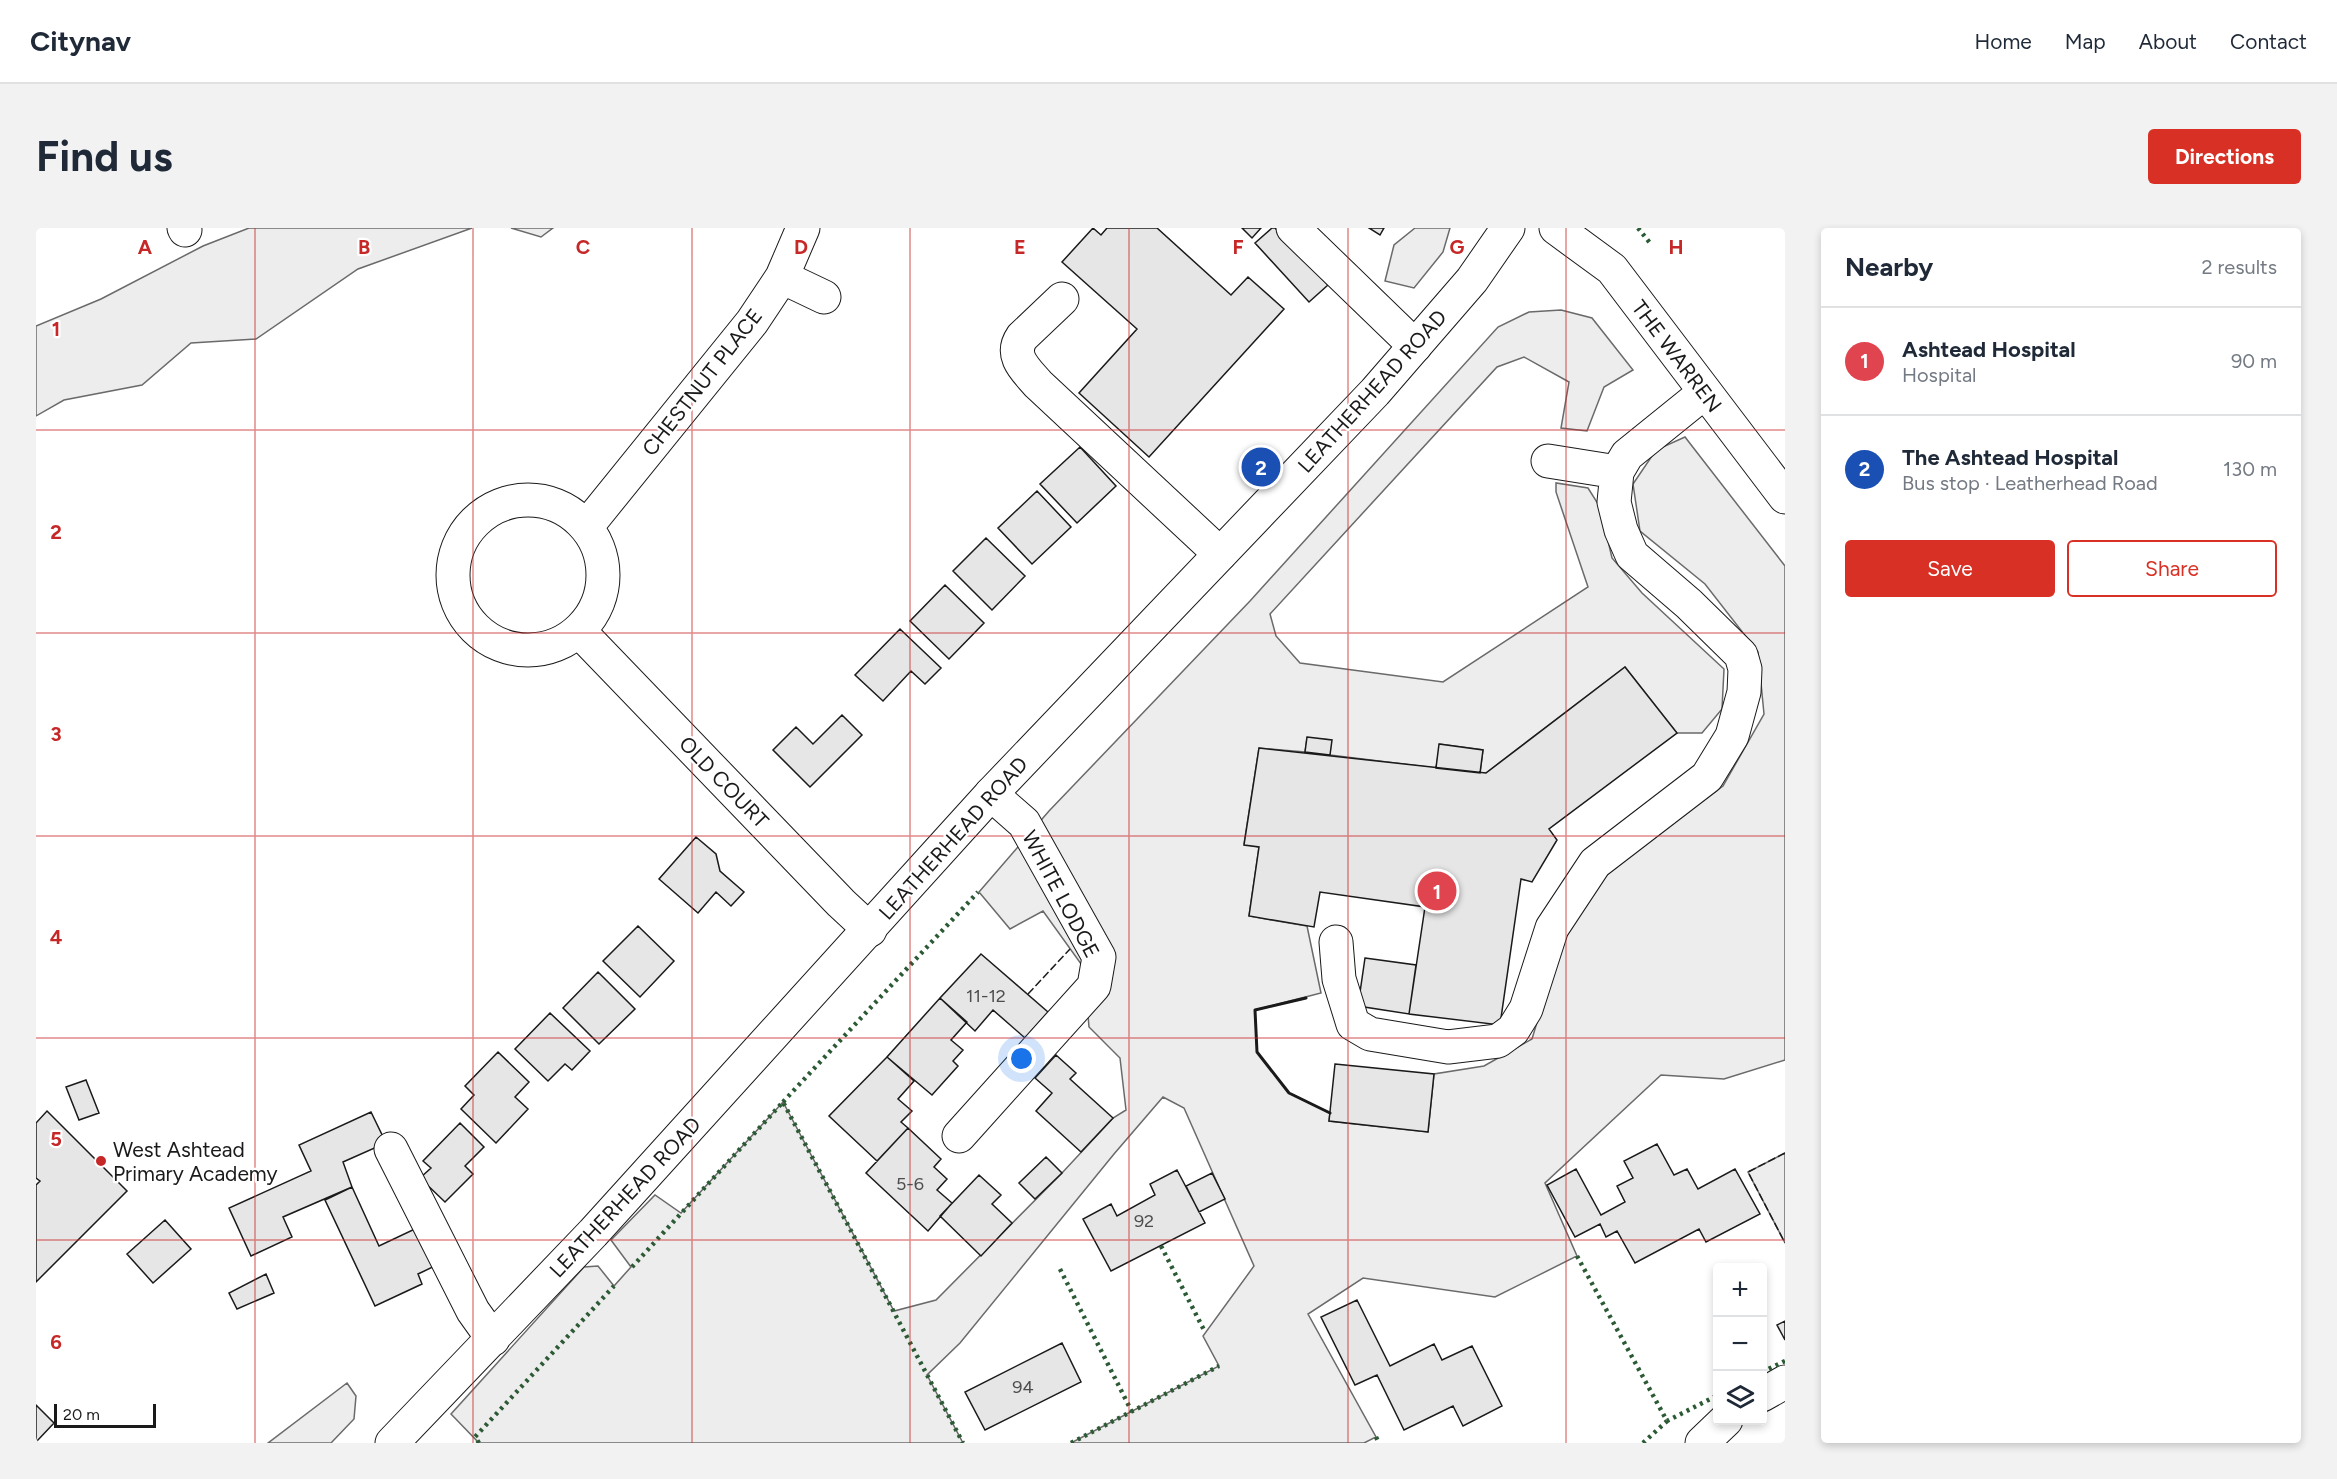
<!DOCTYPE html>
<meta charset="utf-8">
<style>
:root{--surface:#fff;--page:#f2f2f3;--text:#1f2937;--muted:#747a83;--line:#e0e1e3;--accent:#d93025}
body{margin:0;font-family:Figtree,sans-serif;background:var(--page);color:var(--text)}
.controls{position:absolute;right:18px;bottom:18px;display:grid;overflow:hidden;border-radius:6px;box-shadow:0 3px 9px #0003}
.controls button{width:54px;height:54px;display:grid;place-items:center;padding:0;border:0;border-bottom:2px solid var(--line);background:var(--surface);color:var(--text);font:30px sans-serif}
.scale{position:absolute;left:18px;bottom:15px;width:102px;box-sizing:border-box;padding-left:6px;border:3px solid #1a1a1a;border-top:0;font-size:16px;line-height:21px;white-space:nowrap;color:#1a1a1a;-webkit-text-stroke:4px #fff;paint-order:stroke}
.you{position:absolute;left:986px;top:831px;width:21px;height:21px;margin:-15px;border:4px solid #fff;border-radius:50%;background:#1a73e8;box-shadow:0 0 0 9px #1a73e833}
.badge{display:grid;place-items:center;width:39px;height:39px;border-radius:50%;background:var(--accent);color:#fff;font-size:20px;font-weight:700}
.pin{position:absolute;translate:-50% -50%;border:3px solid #fff;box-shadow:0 2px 6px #0006}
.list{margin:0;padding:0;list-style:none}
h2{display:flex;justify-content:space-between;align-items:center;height:78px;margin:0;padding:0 24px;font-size:26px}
h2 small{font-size:20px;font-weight:400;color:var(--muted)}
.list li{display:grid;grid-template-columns:39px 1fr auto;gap:18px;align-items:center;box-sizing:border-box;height:108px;padding:0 24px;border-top:2px solid var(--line)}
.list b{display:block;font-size:22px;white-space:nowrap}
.list p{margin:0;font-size:20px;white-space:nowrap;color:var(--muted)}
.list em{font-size:20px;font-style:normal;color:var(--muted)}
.actions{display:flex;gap:12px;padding:18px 24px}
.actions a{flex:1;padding:14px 0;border:2px solid var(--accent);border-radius:6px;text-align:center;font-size:21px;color:var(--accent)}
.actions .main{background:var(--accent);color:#fff}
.icon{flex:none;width:33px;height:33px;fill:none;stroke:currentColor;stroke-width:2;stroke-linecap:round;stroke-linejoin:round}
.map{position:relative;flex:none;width:1749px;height:1215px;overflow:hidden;border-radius:6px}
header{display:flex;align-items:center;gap:36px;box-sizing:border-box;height:84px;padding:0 30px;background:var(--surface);border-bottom:2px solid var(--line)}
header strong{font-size:28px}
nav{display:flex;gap:33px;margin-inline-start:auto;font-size:21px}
.intro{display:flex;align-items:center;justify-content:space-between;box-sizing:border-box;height:144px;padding:0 36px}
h1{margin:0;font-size:42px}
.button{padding:15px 27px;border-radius:6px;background:var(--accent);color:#fff;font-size:21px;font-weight:700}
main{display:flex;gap:36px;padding:0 36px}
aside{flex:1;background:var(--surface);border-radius:6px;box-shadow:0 3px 9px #0003}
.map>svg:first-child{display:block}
.green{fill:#ededed;stroke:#6a6a6a;stroke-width:1.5}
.building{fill:#e6e6e6;stroke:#1a1a1a;stroke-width:1.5}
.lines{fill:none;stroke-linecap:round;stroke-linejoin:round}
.minor-casing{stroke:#1a1a1a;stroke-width:35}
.highway-casing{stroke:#1a1a1a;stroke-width:35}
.minor{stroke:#fff;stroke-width:33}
.highway{stroke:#fff;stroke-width:33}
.hedge{stroke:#2b5a34;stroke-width:4.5;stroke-dasharray:3 4.5;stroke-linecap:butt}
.fence{stroke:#1a1a1a;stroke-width:1.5;stroke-dasharray:8 3;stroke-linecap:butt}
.wall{stroke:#1a1a1a;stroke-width:3}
.grid{fill:none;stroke:#c62828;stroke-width:1.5;stroke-opacity:0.55}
.poi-dot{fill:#c62828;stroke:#fff;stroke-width:2}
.labels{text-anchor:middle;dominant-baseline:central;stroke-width:4.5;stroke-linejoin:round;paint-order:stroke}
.number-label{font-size:18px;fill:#4d4d4d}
.street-label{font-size:21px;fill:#1a1a1a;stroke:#fff}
.poi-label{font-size:21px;fill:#1a1a1a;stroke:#fff;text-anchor:start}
.grid-label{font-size:20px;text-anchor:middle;font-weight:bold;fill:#c62828;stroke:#fff;stroke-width:4.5;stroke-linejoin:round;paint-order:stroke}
</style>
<header>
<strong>Citynav</strong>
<nav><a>Home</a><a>Map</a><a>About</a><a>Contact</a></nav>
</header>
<div class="intro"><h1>Find us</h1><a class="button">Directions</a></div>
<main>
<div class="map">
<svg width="1749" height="1215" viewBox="0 0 1749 1215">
<rect width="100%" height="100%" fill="#fff"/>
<path class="green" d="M 213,0 L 436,0 L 322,41 L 220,111 L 155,115 L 106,157 L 28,172 L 0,188 L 0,98 L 65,71 L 167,18 Z
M 475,0 L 517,0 L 505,9 Z
M 1379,0 L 1414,0 L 1407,24 L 1378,60 L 1349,53 L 1358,17 Z
M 1525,82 L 1556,90 L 1597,142 L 1568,159 L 1551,203 L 1525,200 L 1533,154 L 1488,129 L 1461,139 L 1234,386 L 1240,408 L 1264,435 L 1407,454 L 1552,359 L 1520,264 L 1520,255 L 1552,260 L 1564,279 L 1576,330 L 1606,365 L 1688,441 L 1686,481 L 1666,505 L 1641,505 L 1589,439 L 1450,545 L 1444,545 L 1447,522 L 1404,516 L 1400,540 L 1294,527 L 1295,512 L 1271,510 L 1269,524 L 1223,520 L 1208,616 L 1223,619 L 1213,688 L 1271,698 L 1285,765 L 1219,782 L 1221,824 L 1253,865 L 1294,885 L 1293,893 L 1392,904 L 1398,846 L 1448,838 L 1496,811 L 1530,698 L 1577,639 L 1687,558 L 1728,486 L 1722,424 L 1669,356 L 1604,303 L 1597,256 L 1620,222 L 1649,209 L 1749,338 L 1749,832 L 1688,851 L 1625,847 L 1509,955 L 1541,1028 L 1459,1069 L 1327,1050 L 1272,1086 L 1340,1209 L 1328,1215 L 1035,1215 L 1183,1138 L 1167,1108 L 1218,1038 L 1148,880 L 1127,869 L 1078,926 L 924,1115 L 891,1147 L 927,1215 L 443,1215 L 415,1186 L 548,1039 L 562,1038 L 578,1058 L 595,1039 L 575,1012 L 619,967 L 645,985 L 747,874 L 858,1083 L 900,1072 L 1026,945 L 1077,890 L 1090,882 L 1084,830 L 1053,799 L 1048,740 L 1007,683 L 974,701 L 943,664 L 1013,583 L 1214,373 L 1462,99 L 1493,84 Z
M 1749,925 L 1749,1015 L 1712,944 Z
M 311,1155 L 320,1168 L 318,1191 L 295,1215 L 232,1215 Z"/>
<path class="building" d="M 1057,0 L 1065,7 L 1071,0 L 1121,0 L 1195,67 L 1212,49 L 1248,81 L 1113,229 L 1043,165 L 1101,101 L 1026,34 Z
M 1206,0 L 1225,0 L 1216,10 Z
M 1236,0 L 1239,0 L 1292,57 L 1273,74 L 1219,15 Z
M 1333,0 L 1348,0 L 1344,7 Z
M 1044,219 L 1080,258 L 1041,295 L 1004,256 Z
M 1001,263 L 1035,299 L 996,336 L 962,300 Z
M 950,310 L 989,348 L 956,382 L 917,343 Z
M 909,357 L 948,395 L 913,431 L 874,393 Z
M 864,401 L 905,440 L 889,456 L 875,443 L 847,473 L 819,447 Z
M 1589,439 L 1641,505 L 1513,601 L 1521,612 L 1496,654 L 1485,651 L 1464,797 L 1373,786 L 1389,679 L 1284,664 L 1278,699 L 1213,688 L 1223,619 L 1208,617 L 1223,520 L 1450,545 Z
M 806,487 L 826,507 L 774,559 L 737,522 L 760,499 L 777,516 Z
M 1271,509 L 1296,512 L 1294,527 L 1269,524 Z
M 1403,516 L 1447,522 L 1444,545 L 1400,540 Z
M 660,609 L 680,626 L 684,643 L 708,664 L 695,678 L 680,664 L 662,685 L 623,651 Z
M 602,698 L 638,733 L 604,769 L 567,733 Z
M 945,726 L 1012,784 L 989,810 L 957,782 L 939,803 L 904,770 Z
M 1329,730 L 1380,737 L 1373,786 L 1322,778 Z
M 562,744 L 599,781 L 563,816 L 527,780 Z
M 904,770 L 931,794 L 915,812 L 927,822 L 917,833 L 922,838 L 896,867 L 851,829 Z
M 514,785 L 554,823 L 536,842 L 529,836 L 512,853 L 479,821 Z
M 462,824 L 493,854 L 479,869 L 492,881 L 460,915 L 425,881 L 438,867 L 429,858 Z
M 1020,827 L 1040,845 L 1034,851 L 1077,890 L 1045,924 L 1000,883 L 1016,865 L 999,850 Z
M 851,829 L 878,853 L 862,871 L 876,883 L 865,894 L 872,900 L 841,933 L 793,888 Z
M 1299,836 L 1398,846 L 1392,904 L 1293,893 Z
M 50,852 L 63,885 L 43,892 L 30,859 Z
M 11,883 L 91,963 L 0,1054 L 0,957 L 4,953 L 0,950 L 0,895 Z
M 335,884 L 350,915 L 307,934 L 316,959 L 247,989 L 256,1009 L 215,1028 L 193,980 L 275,943 L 263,917 Z
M 424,895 L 448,919 L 429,938 L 437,946 L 409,974 L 384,950 L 395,940 L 387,933 Z
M 872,900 L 905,931 L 898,939 L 911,951 L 901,962 L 916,975 L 892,1003 L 830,945 Z
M 1621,916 L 1638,947 L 1651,941 L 1662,961 L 1699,941 L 1724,986 L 1670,1014 L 1663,1001 L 1599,1035 L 1581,1003 L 1570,1009 L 1564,996 L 1539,1009 L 1511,957 L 1540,941 L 1565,987 L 1589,974 L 1581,958 L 1597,950 L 1588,933 Z
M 1010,929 L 1026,945 L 999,971 L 983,955 Z
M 1141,942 L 1169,995 L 1075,1043 L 1047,991 L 1075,976 L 1081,988 L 1119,967 L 1114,956 Z
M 1176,945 L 1189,971 L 1163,984 L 1150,958 Z
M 943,947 L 965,967 L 956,976 L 976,995 L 945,1028 L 904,988 Z
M 316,959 L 343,1018 L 383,999 L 401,1037 L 382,1046 L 386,1056 L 339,1078 L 289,972 Z
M 129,992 L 155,1021 L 117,1055 L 91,1026 Z
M 230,1046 L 238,1065 L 201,1081 L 193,1065 Z
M 1321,1072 L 1354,1138 L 1398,1116 L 1406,1132 L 1436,1118 L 1466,1178 L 1427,1198 L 1417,1178 L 1368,1202 L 1341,1147 L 1319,1157 L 1285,1089 Z
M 1749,1093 L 1749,1112 L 1741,1097 Z
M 1026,1115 L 1045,1154 L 949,1202 L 929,1164 Z
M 0,1177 L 18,1195 L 0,1214 Z"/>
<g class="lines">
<defs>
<path id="minor" d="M 148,0 L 149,2
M 1257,0 L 1379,118
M 1520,0 L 1576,41 L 1749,269
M 746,49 L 788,69
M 1026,71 L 986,109 C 973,128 990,142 1002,156 L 1184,326
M 1512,233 L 1581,244
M417 347a75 75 0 1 1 150 0a75 75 0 1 1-150 0Z
M 551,298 L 716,94 L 746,49 L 767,0
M 544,404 L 805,675 L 834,702
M 1300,714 L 1303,751 L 1317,796 L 1334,806 L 1412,819 L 1462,813 L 1477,802 L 1490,781 L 1516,700 L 1559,635 L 1671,549 L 1696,508 L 1708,464 L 1709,441 L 1705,427 L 1653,376 L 1596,327 L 1585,302 L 1578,274 L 1581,244 L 1591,227 L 1669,164
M 923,908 L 1058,758 L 1063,729 L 988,595 L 955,566
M 355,921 L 437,1083 L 457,1111
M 1726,1167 L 1749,1154
M 1666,1215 L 1690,1192"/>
<path id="highway" d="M 356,1215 L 557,1005 L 955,566 L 1339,164 L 1436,52 L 1472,0"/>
</defs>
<use href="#minor" class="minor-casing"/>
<use href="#highway" class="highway-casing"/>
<use href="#minor" class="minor"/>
<use href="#highway" class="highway"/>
<path class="hedge" d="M 1602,0 L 1614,15
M 747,874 L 942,664
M 1125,1018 L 1169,1104
M 1541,1028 L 1631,1193 L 1682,1167
M 596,1039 L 747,874 L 927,1215
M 1024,1041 L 1096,1184
M 1726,1144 L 1749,1133
M 1340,1209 L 1343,1215
M 443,1215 L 439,1209 L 578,1058
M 1035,1215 L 1183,1138
M 1607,1215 L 1631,1193"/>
<path class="fence" d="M 992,766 L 1034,721
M 1749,925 L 1712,944 L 1749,1015"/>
<path class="wall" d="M 1270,770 L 1219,782 L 1221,824 L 1253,865 L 1294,885"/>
</g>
<path class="grid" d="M 219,0 L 219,1215M 437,0 L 437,1215M 656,0 L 656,1215M 874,0 L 874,1215M 1093,0 L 1093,1215M 1312,0 L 1312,1215M 1530,0 L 1530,1215M 0,202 L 1749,202M 0,405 L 1749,405M 0,608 L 1749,608M 0,810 L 1749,810M 0,1012 L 1749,1012"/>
<circle class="poi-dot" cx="65" cy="933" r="6"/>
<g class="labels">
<g class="number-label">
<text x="950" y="768">11-12</text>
<text x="874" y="956">5-6</text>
<text x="1108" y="993">92</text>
<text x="987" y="1159">94</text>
</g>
<g class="street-label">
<text transform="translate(1641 128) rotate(53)">THE WARREN</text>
<text transform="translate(666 154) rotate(-52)">CHESTNUT PLACE</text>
<text transform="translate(1336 163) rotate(-48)">LEATHERHEAD ROAD</text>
<text transform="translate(688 554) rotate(46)">OLD COURT</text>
<text transform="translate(917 610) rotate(-48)">LEATHERHEAD ROAD</text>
<text transform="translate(1025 666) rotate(62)">WHITE LODGE</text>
<text transform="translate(589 969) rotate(-47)">LEATHERHEAD ROAD</text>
</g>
<g class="poi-label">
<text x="77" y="921">West Ashtead<tspan x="77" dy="24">Primary Academy</tspan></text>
</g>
</g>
<g class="grid-label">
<text x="109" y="26">A</text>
<text x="328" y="26">B</text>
<text x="547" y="26">C</text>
<text x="765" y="26">D</text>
<text x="984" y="26">E</text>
<text x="1202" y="26">F</text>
<text x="1421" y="26">G</text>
<text x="1640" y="26">H</text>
<text x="20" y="108">1</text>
<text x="20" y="311">2</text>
<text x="20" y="513">3</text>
<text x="20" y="716">4</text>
<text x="20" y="918">5</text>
<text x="20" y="1121">6</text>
</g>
</svg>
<div class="controls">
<button>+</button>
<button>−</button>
<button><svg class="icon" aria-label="layers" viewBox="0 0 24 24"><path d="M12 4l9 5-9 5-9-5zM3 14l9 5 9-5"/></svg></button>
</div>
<div class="scale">20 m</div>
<div class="you"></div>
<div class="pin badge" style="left:1401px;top:663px;background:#e0444e">1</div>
<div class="pin badge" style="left:1225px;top:239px;background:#1a4fb4">2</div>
</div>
<aside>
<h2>Nearby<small>2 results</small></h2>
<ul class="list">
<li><span class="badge" style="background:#e0444e">1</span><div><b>Ashtead Hospital</b><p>Hospital</p></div><em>90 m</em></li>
<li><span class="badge" style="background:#1a4fb4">2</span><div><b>The Ashtead Hospital</b><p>Bus stop · Leatherhead Road</p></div><em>130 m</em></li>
</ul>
<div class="actions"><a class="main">Save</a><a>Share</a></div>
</aside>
</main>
